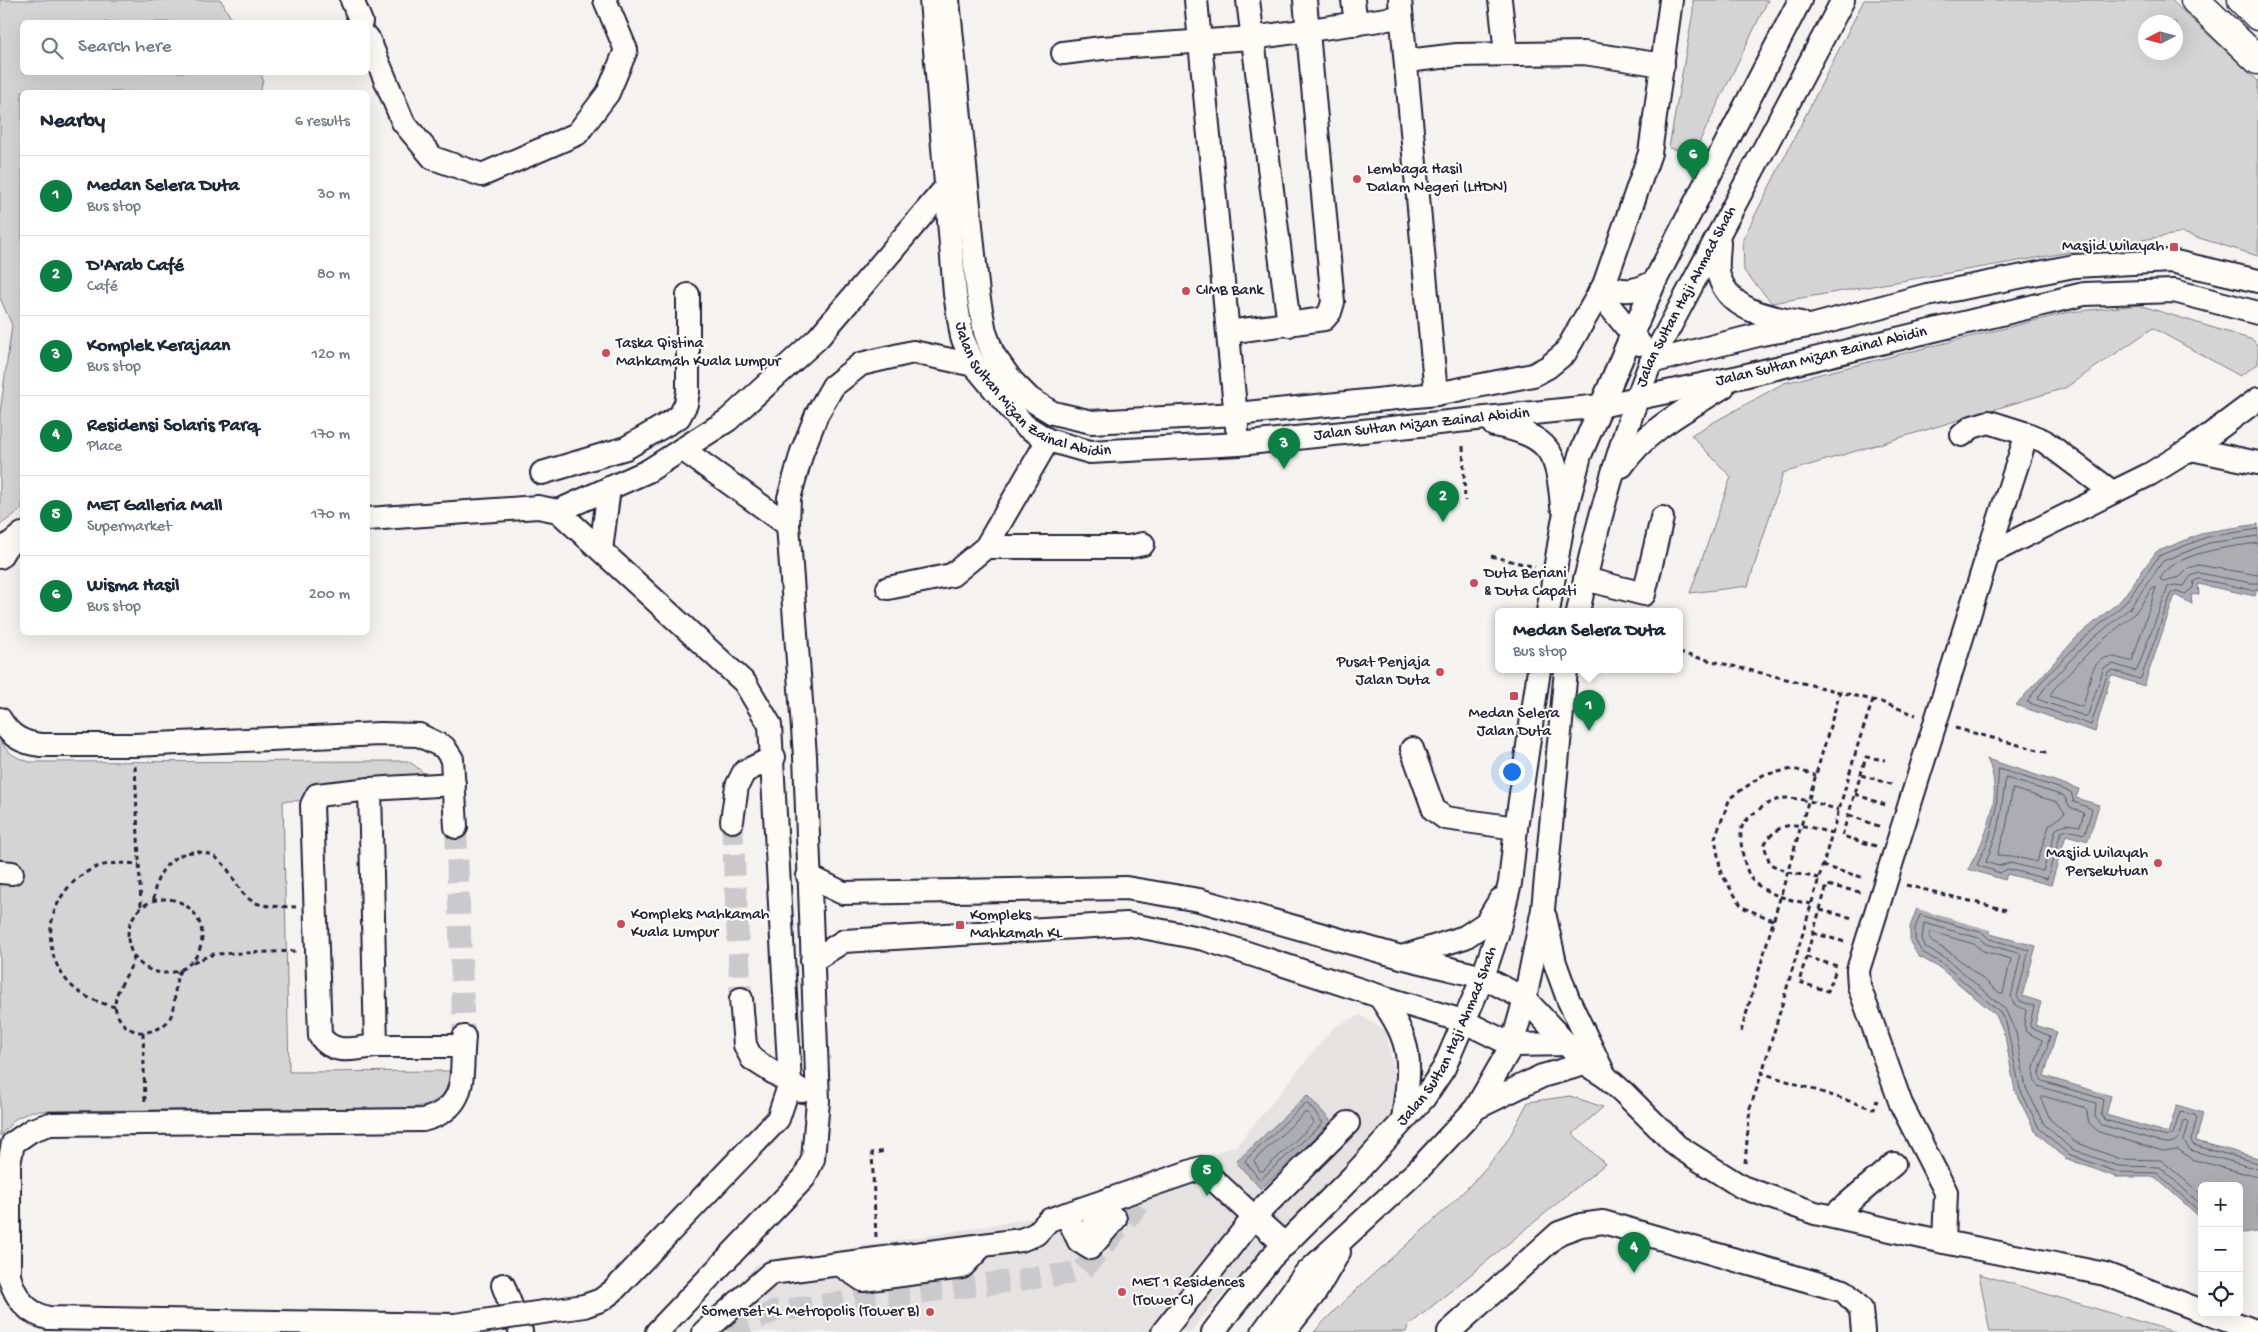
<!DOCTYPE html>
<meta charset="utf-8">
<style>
:root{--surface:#fff;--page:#f2f2f3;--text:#1f2937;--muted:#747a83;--line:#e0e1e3;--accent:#0b8043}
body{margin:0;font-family:"Gochi Hand",sans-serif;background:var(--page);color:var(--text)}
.controls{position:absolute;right:15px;bottom:15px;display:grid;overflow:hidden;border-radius:8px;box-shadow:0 5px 20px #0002}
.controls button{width:45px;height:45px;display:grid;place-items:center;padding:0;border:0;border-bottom:1px solid var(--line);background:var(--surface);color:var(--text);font:25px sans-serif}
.compass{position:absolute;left:2138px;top:15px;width:45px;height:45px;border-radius:50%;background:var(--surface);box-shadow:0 5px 20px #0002;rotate:264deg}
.you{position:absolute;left:1511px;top:771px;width:18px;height:18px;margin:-12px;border:4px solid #fff;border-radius:50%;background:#1a73e8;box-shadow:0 0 0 8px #1a73e833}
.badge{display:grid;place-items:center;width:32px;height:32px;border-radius:50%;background:var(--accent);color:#fff;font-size:16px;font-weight:700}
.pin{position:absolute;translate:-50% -41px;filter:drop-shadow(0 1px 2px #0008)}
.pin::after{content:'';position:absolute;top:26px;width:18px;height:15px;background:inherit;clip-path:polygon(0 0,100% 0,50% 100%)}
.popup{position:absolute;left:1495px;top:608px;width:188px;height:65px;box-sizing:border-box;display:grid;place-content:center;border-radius:8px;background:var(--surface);filter:drop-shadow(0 1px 4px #0005);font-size:16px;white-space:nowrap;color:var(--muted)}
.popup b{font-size:19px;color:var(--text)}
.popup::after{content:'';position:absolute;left:50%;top:100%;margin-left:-10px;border:10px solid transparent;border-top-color:var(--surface)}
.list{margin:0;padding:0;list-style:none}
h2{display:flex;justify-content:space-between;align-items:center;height:65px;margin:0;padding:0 20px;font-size:21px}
h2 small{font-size:16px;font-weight:400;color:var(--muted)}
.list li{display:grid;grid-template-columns:32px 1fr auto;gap:15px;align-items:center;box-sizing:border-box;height:80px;padding:0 20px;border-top:1px solid var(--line)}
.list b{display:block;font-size:19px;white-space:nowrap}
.list p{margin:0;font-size:16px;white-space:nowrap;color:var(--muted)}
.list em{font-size:16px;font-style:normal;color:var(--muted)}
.icon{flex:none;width:28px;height:28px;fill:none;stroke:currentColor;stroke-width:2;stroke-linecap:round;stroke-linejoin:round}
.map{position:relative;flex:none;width:2258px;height:1332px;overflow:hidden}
.search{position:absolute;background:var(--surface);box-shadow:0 5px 20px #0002;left:20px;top:20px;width:350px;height:55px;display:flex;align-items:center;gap:12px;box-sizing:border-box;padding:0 18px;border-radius:8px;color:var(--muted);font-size:19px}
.panel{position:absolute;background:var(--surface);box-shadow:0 5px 20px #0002;left:20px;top:90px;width:350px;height:545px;border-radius:8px}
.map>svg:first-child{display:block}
.built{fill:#e4e3e2}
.green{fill:#d5d4d5;stroke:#7c7b88;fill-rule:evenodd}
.water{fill:#acacb2;stroke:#757582}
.pier{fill:#f4f3ef}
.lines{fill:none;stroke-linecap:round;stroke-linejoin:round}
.shore{stroke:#59596b;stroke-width:1}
.minor-tunnel{stroke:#cac9cb;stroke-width:22;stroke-dasharray:22 11;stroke-linecap:butt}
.minor-casing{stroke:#22223b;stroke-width:26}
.major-casing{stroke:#22223b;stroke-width:31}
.path{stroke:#22223b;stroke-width:3;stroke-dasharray:5 4;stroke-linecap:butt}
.minor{stroke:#fdfcf7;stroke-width:22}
.major{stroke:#fdfcf7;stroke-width:28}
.minor-bridge-casing{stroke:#22223b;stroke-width:26;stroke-linecap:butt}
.minor-bridge{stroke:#fdfcf7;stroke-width:22}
.poi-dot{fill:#d1495b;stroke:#fdfcf7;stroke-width:2}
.labels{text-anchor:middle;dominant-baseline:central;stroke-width:4.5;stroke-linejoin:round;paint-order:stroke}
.poi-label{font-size:16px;fill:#22223b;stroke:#fdfcf7;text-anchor:start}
.street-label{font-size:16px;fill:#22223b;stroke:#fdfcf7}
</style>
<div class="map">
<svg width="2258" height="1332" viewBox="0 0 2258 1332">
<rect width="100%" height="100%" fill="#f4f3ef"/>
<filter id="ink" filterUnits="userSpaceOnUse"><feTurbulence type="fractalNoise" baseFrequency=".02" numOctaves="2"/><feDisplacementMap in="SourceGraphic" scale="10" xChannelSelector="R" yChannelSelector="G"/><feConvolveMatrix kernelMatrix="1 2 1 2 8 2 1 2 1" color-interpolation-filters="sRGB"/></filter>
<g filter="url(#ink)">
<path class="built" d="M 1360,1015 L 1386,1031 L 1394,1071 L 1393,1117 L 1201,1318 L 1192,1332 L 691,1332 L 757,1264 L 1039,1217 L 1237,1145 L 1334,1027 Z"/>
<path class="green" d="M 0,0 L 221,0 L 233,22 L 22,22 L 22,72 L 260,72 L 263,79 L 260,92 L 22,92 L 22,509 L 0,525 L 0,413 L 12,325 L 0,298 Z
M 1693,0 L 1768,0 L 1694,153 L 1669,148 L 1693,12 Z
M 1864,0 L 2171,0 L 2258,81 L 2258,256 L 2183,233 L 1772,303 L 1744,271 L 1743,239 ZM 2176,22 L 2176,52 L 2146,52 L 2146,22 Z
M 2139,305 L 2253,340 L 2258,347 L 2258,364 L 2240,376 L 2153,328 L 2065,388 L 1783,473 L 1748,586 L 1690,593 L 1731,477 L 1691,435 L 1784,383 L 2070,312 Z
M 0,740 C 7,753 16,758 30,762 L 408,761 C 422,770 433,780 439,796 L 406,799 L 283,801 L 289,1072 L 451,1071 C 448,1099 434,1105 408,1108 L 32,1111 L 15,1119 L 0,1136 Z
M 1570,1096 L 1603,1107 L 1573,1134 L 1605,1164 L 1408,1326 L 1406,1332 L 1314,1332 C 1372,1268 1445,1220 1499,1152 C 1511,1137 1519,1118 1528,1102 Z
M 1979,1274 L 2175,1332 L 1990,1332 Z"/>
<path class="water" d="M 2258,524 L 2258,586 L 2255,596 L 2198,584 L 2199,594 L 2191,595 L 2192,604 L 2175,595 L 2144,686 L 2111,675 L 2095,732 L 2016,705 L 2076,638 L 2121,600 L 2156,552 L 2206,532 Z
M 1987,759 L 2079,789 L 2076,798 L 2099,805 L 2088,841 L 2066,835 L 2051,885 L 2007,874 L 2005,880 L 1968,869 C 1986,838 2005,794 1987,759 Z
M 1917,908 L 1990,929 L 1990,934 L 2036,946 L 2022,996 L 2041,1002 L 2035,1025 L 2057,1032 L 2044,1076 L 2111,1096 L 2106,1115 L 2168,1133 L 2177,1105 L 2203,1113 L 2196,1141 L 2258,1158 L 2258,1232 L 2239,1233 L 2239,1186 L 2202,1186 L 2202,1219 L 2155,1177 L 2116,1177 L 2065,1158 L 2035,1131 L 2015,1091 L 2005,1036 L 1996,1015 L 1940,968 L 1918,956 L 1910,942 L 1910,927 Z
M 1307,1095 L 1332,1122 L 1261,1189 L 1236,1162 Z"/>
<path class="pier" d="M 1916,906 L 1991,927 L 1993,931 L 1914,908 Z"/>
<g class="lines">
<path class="shore" d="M 2258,529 L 2207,537 L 2159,556 L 2125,603 L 2080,642 L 2042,681 L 2027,702 L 2091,725 L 2108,672 L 2113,670 L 2139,679 L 2141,678 L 2172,592 L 2177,591 L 2185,594 L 2193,588 L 2194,581 L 2199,579 L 2252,590 L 2258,589
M 2258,536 L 2209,543 L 2163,561 L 2130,608 L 2084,646 L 2047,685 L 2037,699 L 2087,717 L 2104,668 L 2113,664 L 2135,671 L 2137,670 L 2168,587 L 2174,585 L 2184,586 L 2191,576 L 2199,573 L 2251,583 L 2258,583
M 2258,543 C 2230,547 2174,552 2160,579 L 2163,581 L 2180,577 L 2189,568 L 2198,565 L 2258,575
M 2156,588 L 2132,661 C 2125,661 2117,656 2109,657 C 2087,660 2090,692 2082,707 L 2050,696 L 2053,690 L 2089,652 L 2135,613 L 2152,589 Z
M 1999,769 L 2071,792 L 2074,802 L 2092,809 L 2085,834 L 2067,830 L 2061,832 L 2047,879 L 2008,869 L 2000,873 L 1977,865 L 1989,839 L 1996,812 Z
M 2006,778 L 2064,796 L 2070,807 L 2084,813 L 2080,826 L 2066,824 L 2056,829 L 2043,871 L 2010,863 L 1998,866 L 1986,862 L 1999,826 Z
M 2013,789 L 2057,802 L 2065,813 L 2049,826 L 2037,862 L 2012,856 L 1997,855 L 2006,828 Z
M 1932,932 L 1974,944 L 1983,951 L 2011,959 L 2003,993 L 2000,993 L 1951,953 L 1932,942 L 1929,935 Z
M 1305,1104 L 1308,1104 L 1323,1123 L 1260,1180 L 1245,1161 Z
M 1305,1113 L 1308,1113 L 1314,1123 L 1263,1171 L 1260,1171 L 1254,1161 Z
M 2202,1195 L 2161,1160 L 2120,1159 L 2075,1142 L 2050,1119 L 2040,1097 L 2043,1096 L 2086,1108 L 2089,1123 L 2099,1132 L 2163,1151 L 2178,1149 L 2191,1159 L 2258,1177
M 2202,1206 L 2160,1167 L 2118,1166 L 2071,1149 L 2044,1124 L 2026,1088 L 2016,1033 L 2005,1009 L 1947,959 L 1926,948 L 1922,939 L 1924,923 L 1979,938 L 1986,944 L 2021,954 L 2011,997 L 2015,1005 L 2026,1010 L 2024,1024 L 2026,1032 L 2042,1040 C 2040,1054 2027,1074 2038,1086 L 2096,1103 L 2095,1117 L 2102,1125 L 2165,1143 C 2180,1144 2181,1132 2184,1121 L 2187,1120 L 2189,1122 L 2184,1141 L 2190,1150 L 2258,1169
M 2202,1214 L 2157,1173 L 2117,1172 L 2068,1154 L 2039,1128 L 2020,1089 L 2006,1022 L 1999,1011 L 1943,964 L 1922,952 L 1915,940 L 1915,928 L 1920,915 L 1983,933 L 1989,939 L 2029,950 L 2017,996 L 2020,1001 L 2034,1006 L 2030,1024 L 2031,1028 L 2050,1036 L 2039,1075 L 2042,1081 L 2103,1099 L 2101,1114 L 2105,1120 L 2167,1137 L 2173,1134 L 2180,1112 L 2195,1115 L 2197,1118 L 2191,1140 L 2193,1145 L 2258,1163"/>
<path class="minor-tunnel" d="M 732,821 L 741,999
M 456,827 L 464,1037
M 728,1332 L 775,1311 L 1081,1272 L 1139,1204"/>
<defs>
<g id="minor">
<path d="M 352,0 L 361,22"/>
<path id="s1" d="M 931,0 L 955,294 L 962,337 L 974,365 L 1024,425 L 1048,440 L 1090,452 L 1239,444 L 1600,406 L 1739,377 L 2084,294 L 2174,291 L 2258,313"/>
<path d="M 948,0 L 978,294 L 985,332 L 993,354 L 1012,381 L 1030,399 L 1053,413 L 1092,422 L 1236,414 L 1436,394 L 1533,375 L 1548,367 L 1565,353 L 1604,285 L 1650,153 L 1671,0"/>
<path d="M 1196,0 L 1237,428"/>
<path d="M 1248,0 L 1289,325"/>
<path d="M 1353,0 L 1356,24"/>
<path d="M 1400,0 L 1436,394"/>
<path d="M 1500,0 L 1506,53"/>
<path d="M 368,38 L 403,122 L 433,158 L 482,175 L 577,134 L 608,93 L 626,50 L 605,0"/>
<path d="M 1063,53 L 1102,48 L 1252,38 L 1401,17"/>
<path d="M 1407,61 L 1457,55 L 1584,53 L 1663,65"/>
<path d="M 1719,242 C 1719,252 1716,267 1719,276 C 1730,312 1770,317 1801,323"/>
<path d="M 1604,285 C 1624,293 1637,292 1655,281"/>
<path d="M 1599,293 L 1640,344"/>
<path d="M 1228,332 L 1324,319 L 1330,312 L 1333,302 L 1305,0"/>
<path d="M 1651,362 L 1762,334 L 1815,325 L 1927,295 L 2074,266 L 2171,261 L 2258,281"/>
<path d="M 1494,425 C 1550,436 1557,451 1562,506"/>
<path d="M 1962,435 L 1972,427 L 1989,422 L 2027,434 L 2044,441 L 2112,492"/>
<path d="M 682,449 L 788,525"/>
<path d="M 2191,449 L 2258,399"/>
<path d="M 1622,466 C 1646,430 1686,410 1723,387"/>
<path d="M 542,473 L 626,448 L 679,417 L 686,404 L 688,391 L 688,295"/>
<path d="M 558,511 L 648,471 L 728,420 L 818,338 L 947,186"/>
<path d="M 368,519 L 538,507 L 558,511 L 745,683 L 770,725 L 790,1083"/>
<path d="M 986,547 L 1129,547 L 1143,544"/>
<path d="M 601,550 L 609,488"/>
<path d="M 1988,554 L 2027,434"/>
<path d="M 0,557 L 6,547 L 22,534"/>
<path d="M 1585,579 L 1644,594 L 1662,518"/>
<path d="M 888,588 L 952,575 L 986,547 L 1048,440"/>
<path d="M 1548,612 L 1563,522 L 1580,455 L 1655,281 L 1800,0"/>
<path id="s2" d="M 1578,612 C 1596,528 1619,442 1651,362 L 1843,0"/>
<path d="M 0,719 C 10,736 22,743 41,745 L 134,745 L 380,734 L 419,735 L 444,747 L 452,759 L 456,827"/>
<path d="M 1412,749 L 1434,810 L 1445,818 L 1516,828"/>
<path d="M 370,789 L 376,1046 C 354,1048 334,1056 320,1036 L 312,805 L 317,795 Z"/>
<path d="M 370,789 L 454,784"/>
<path d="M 732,821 L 737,786 L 744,772 L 774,757"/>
<path d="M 0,872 L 12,873"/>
<path d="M 808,876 L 843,893 L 1126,888 L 1199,900 L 1401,957 L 1483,977 L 1525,999 L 1585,1064 L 1606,1077 L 1624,1093 L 1677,1146 L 1742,1187 L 1815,1213 L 1944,1242 L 2105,1274 L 2202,1311"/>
<path d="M 1545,917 L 1555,963 L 1568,999 L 1605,1076"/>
<path d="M 1402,957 L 1465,937 L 1486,923 L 1500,900"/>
<path d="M 812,961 L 844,941 L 1127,924 L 1204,939 L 1379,996 L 1463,1021 L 1512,1045 L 1567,1044"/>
<path d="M 1379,996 C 1414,1045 1411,1061 1403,1119"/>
<path d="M 741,999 L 745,1045 L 752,1059 L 790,1083"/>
<path d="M 376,1046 L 463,1046"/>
<path d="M 1476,1108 L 1542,1076 L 1585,1064"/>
<path d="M 1066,1214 L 1079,1241 L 1090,1248 L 1115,1219 L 1106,1212 L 1079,1241"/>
<path d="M 1833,1216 L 1894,1164"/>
<path d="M 1944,1242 L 1946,1192 L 1901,1104 L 1859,986 L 1858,970 L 1988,554 L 2150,474 L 2191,449 L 2258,463"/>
<path d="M 1285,1245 L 1254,1217 L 1348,1123"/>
<path d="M 839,1264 L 863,1280 L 962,1267 L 983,1245"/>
<path d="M 503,1285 L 521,1332"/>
<path d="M 584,1306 L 601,1300 L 613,1291 L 778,1119 L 790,1083 L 802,1091"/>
<path d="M 2207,1313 L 2258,1332"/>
<path d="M 455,1325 L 48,1318 C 26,1313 15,1297 9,1276 L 9,1164 L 13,1143 L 32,1130 L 50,1124 L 423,1120 C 470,1108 460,1075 464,1037"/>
<path d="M 657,1332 L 804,1178 L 813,1159 L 818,1101 L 805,756 L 788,525 L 789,498 L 802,452 L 817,414 L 833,386 L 861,364 L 913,352 L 974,365"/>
<path d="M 704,1332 L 771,1273 L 1021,1240 L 1036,1234 L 1049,1220 L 1201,1168 L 1254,1217 L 1163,1332"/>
<path id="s3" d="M 1213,1332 L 1271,1258 L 1352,1177 L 1424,1098 L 1444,1068 L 1483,977 L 1497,935 L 1510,883 L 1516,828 L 1539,670"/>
<path d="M 1263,1332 L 1304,1275 L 1419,1169 L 1476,1108 L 1512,1045 L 1525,999 L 1543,909 L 1566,670"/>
<path d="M 1284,1332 L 1315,1293 L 1339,1252"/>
<path d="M 1449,1332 L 1559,1233 L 1581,1225 L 1603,1222 L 1844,1291 L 1861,1309 L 1863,1332"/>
</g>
<path id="major" d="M 2195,0 L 2258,60
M 2242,0 L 2258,16"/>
</defs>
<use href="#minor" class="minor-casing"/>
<use href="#major" class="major-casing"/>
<path class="path" d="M 1463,446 L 1465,501
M 1491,556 L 1535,567
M 1679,653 L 1881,702 L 1916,715
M 1873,700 L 1859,741 L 1762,1073 L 1874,1109 L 1877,1100
M 1955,728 L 2049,753
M 135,766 L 141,907
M 1861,775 L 1894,785
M 1855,794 L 1888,806
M 1849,815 L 1881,827
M 1876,846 L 1842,836 L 1866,757 L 1885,760
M 1822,866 L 1865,878
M 1819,878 L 1787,872 L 1770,864 L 1764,845 C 1782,815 1803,826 1832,833
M 1906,885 L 2006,910
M128 936a37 37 0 1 1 74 0a37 37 0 1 1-74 0Z
M 154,900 C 153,869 182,841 213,856 C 233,866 235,893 254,902 C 266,908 283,906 296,907
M 1811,904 C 1791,900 1770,896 1754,882 C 1745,874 1738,839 1742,827 C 1747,815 1773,798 1786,798 C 1804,798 1822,805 1839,810
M 1820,910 L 1853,918
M 1773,920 L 1742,907 L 1721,873 L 1715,838 L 1730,798 L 1763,775 L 1793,769 L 1816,775
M 1813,933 L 1845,942
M 134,957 C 129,979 104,998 121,1021 C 125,1027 132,1031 140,1032 C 150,1033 161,1029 168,1021 C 179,1006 171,985 181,969
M 1806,957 L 1837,966
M 193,962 L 214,954 L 298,951
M 1835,972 L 1828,991 L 1799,982 L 1827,885 L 1860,892
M 115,1007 C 97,1002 80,996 68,982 C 35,944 51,885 97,867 C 111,862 125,863 139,864
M 1741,1032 L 1840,692
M 143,1033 L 145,1102
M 1745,1163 L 1750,1108 L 1762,1073
M 876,1237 L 872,1153 L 886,1151"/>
<use href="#minor" class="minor"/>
<use href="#major" class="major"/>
<defs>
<path id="minor-bridge" d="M 455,1325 L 584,1306"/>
</defs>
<use href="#minor-bridge" class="minor-bridge-casing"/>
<use href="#minor-bridge" class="minor-bridge"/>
</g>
</g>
<g class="poi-dot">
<circle cx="1357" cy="179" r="5"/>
<rect x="2169" y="242" width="10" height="10" rx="2.5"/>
<circle cx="1186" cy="291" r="5"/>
<circle cx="606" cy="353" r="5"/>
<circle cx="1474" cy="583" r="5"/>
<circle cx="1440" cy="672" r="5"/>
<rect x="1509" y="691" width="10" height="10" rx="2.5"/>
<circle cx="2158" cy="863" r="5"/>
<circle cx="621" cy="924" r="5"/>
<rect x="955" y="920" width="10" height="10" rx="2.5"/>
<circle cx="1122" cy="1292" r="5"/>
<circle cx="930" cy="1312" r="5"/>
</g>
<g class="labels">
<g class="poi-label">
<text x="1367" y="170">Lembaga Hasil<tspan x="1367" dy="18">Dalam Negeri (LHDN)</tspan></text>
<text x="2164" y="247" text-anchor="end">Masjid Wilayah</text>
<text x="1196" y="291">CIMB Bank</text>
<text x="616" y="344">Taska Qistina<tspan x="616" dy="18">Mahkamah Kuala Lumpur</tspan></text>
<text x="1484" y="574">Duta Beriani<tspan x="1484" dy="18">&amp; Duta Capati</tspan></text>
<text x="1430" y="663" text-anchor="end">Pusat Penjaja<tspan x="1430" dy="18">Jalan Duta</tspan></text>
<text x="1514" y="714" text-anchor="middle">Medan Selera<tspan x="1514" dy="18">Jalan Duta</tspan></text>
<text x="2148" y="854" text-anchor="end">Masjid Wilayah<tspan x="2148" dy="18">Persekutuan</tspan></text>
<text x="631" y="915">Kompleks Mahkamah<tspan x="631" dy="18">Kuala Lumpur</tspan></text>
<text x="970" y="916">Kompleks<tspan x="970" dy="18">Mahkamah KL</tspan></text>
<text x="1132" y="1283">MET 1 Residences<tspan x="1132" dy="18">(Tower C)</tspan></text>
<text x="920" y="1312" text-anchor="end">Somerset KL Metropolis (Tower B)</text>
</g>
<g class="street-label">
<text stroke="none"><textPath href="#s2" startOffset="335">Jalan Sultan Haji Ahmad Shah</textPath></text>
<text stroke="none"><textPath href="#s1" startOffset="1258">Jalan Sultan Mizan Zainal Abidin</textPath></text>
<text stroke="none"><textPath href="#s1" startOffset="432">Jalan Sultan Mizan Zainal Abidin</textPath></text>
<text stroke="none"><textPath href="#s1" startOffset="852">Jalan Sultan Mizan Zainal Abidin</textPath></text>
<text stroke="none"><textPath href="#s3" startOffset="381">Jalan Sultan Haji Ahmad Shah</textPath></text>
</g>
</g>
</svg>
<div class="controls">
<button>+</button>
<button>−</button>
<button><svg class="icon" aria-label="locate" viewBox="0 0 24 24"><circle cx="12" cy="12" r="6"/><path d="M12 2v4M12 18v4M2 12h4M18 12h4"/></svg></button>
</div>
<svg class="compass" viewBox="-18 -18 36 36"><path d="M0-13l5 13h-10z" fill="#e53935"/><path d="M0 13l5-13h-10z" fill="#747a83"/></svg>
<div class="you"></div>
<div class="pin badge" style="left:1589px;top:731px">1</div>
<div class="popup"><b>Medan Selera Duta</b>Bus stop</div>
<div class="pin badge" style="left:1443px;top:522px">2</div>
<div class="pin badge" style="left:1284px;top:469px">3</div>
<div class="pin badge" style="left:1634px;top:1273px">4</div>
<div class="pin badge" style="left:1207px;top:1196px">5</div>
<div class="pin badge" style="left:1693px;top:180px">6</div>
<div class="search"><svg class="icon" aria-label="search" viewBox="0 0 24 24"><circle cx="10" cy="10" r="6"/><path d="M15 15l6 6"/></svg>Search here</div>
<section class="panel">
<h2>Nearby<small>6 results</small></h2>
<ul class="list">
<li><span class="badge">1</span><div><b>Medan Selera Duta</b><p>Bus stop</p></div><em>30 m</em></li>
<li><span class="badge">2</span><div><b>D'Arab Café</b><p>Café</p></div><em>80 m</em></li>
<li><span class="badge">3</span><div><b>Komplek Kerajaan</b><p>Bus stop</p></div><em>120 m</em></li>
<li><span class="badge">4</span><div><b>Residensi Solaris Parq</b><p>Place</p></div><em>170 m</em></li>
<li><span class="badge">5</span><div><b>MET Galleria Mall</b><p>Supermarket</p></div><em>170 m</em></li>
<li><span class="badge">6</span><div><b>Wisma Hasil</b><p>Bus stop</p></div><em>200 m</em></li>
</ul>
</section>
</div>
